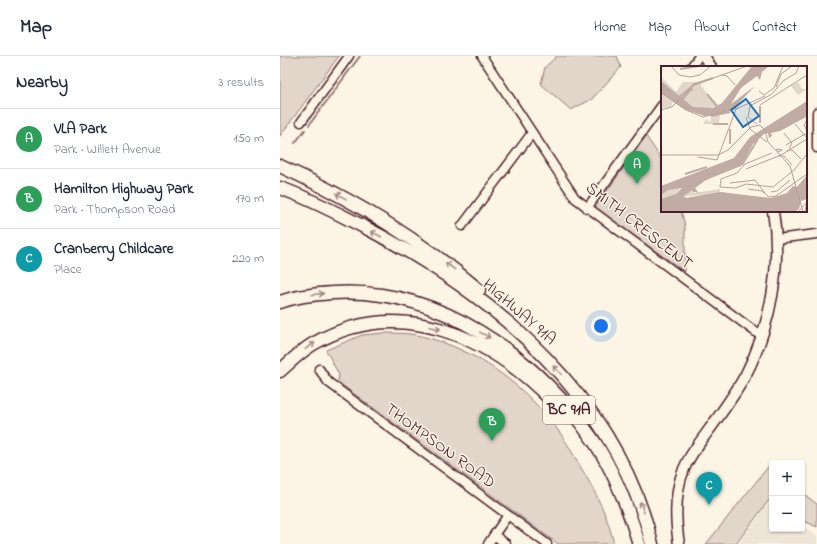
<!DOCTYPE html>
<meta charset="utf-8">
<style>
:root{--surface:#fff;--page:#f6f6f7;--text:#1f2937;--muted:#747a83;--line:#e0e1e3;--accent:#d93025}
body{margin:0;font-family:"Indie Flower",sans-serif;background:var(--page);color:var(--text)}
.controls{position:absolute;right:12px;bottom:12px;display:grid;overflow:hidden;border-radius:4px;box-shadow:0 1px 3px #0004}
.controls button{width:36px;height:36px;display:grid;place-items:center;padding:0;border:0;border-bottom:1px solid var(--line);background:var(--surface);color:var(--text);font:20px sans-serif}
.you{position:absolute;left:321px;top:270px;width:14px;height:14px;margin:-10px;border:3px solid #fff;border-radius:50%;background:#1a73e8;box-shadow:0 0 0 6px #1a73e833}
.badge{display:grid;place-items:center;width:26px;height:26px;border-radius:50%;background:var(--accent);color:#fff;font-size:13px;font-weight:700}
.pin{position:absolute;translate:-50% -33px;filter:drop-shadow(0 1px 2px #0008)}
.pin::after{content:'';position:absolute;top:21px;width:14px;height:12px;background:inherit;clip-path:polygon(0 0,100% 0,50% 100%)}
.list{margin:0;padding:0;list-style:none}
h2{display:flex;justify-content:space-between;align-items:center;height:52px;margin:0;padding:0 16px;font-size:17px}
h2 small{font-size:13px;font-weight:400;color:var(--muted)}
.list li{display:grid;grid-template-columns:26px 1fr auto;gap:12px;align-items:center;box-sizing:border-box;height:60px;padding:0 16px;border-top:1px solid var(--line)}
.list b{display:block;font-size:15px;white-space:nowrap}
.list p{margin:0;font-size:13px;white-space:nowrap;color:var(--muted)}
.list em{font-size:13px;font-style:normal;color:var(--muted)}
.map{position:relative;flex:none;width:537px;height:488px;overflow:hidden}
header{display:flex;align-items:center;gap:24px;box-sizing:border-box;height:56px;padding:0 20px;background:var(--surface);border-bottom:1px solid var(--line)}
header strong{font-size:19px}
nav{display:flex;gap:22px;margin-inline-start:auto;font-size:14px}
main{display:flex}
aside{flex:1;background:var(--surface)}
.map>svg:first-child{display:block}
.built{fill:#eee5d7}
.green{fill:#e2d5ca;stroke:#967a7a}
.lines{fill:none;stroke-linecap:round;stroke-linejoin:round}
.stream{stroke:#917474;stroke-width:2}
.minor-casing{stroke:#4a1f2b;stroke-width:11}
.major-casing{stroke:#4a1f2b;stroke-width:13}
.highway-casing{stroke:#4a1f2b;stroke-width:15}
.minor{stroke:#fcf5e5;stroke-width:8}
.major{stroke:#fcf5e5;stroke-width:10}
.highway{stroke:#fcf5e5;stroke-width:12}
.oneway{stroke:#a38a88}
.labels{text-anchor:middle;dominant-baseline:central;stroke-width:3;stroke-linejoin:round;paint-order:stroke}
.shield{fill:#fcf5e5;stroke:#7f5f63;stroke-width:1}
.shield-label{font-size:16px;font-weight:bold;fill:#4a1f2b}
.street-label{font-size:17px;fill:#4a1f2b;stroke:#fcf5e5}
.inset-river{fill:none;stroke:#c0aca5;stroke-width:2}
.inset-road{fill:none;stroke:#b59f9b;stroke-width:1}
.view{fill:#1f6fb2;fill-opacity:0.15;stroke:#1f6fb2;stroke-width:2}
.inset-edge{fill:none;stroke:#4a1f2b;stroke-width:2}
</style>
<header>
<strong>Map</strong>
<nav><a>Home</a><a>Map</a><a>About</a><a>Contact</a></nav>
</header>
<main>
<aside>
<h2>Nearby<small>3 results</small></h2>
<ul class="list">
<li><span class="badge" style="background:#2e9e5b">A</span><div><b>VLA Park</b><p>Park · Willett Avenue</p></div><em>150 m</em></li>
<li><span class="badge" style="background:#2e9e5b">B</span><div><b>Hamilton Highway Park</b><p>Park · Thompson Road</p></div><em>170 m</em></li>
<li><span class="badge" style="background:#0f9aa8">C</span><div><b>Cranberry Childcare</b><p>Place</p></div><em>220 m</em></li>
</ul>
</aside>
<div class="map">
<svg width="537" height="488" viewBox="0 0 537 488">
<rect width="100%" height="100%" fill="#fcf5e5"/>
<filter id="ink" filterUnits="userSpaceOnUse"><feTurbulence type="fractalNoise" baseFrequency=".025" numOctaves="2"/><feDisplacementMap in="SourceGraphic" scale="8" xChannelSelector="R" yChannelSelector="G"/><feConvolveMatrix kernelMatrix="1 2 1 2 8 2 1 2 1" color-interpolation-filters="sRGB"/></filter>
<g filter="url(#ink)">
<path class="built" d="M 490,445 L 492,447 L 492,473 L 522,473 L 522,469 L 537,480 L 537,488 L 458,488 Z"/>
<path class="green" d="M 0,0 L 59,0 L 0,80 Z
M 277,0 L 337,0 L 341,11 L 312,43 L 291,54 L 261,28 L 265,11 Z
M 366,80 L 382,104 L 382,155 L 401,155 L 405,169 L 405,216 L 315,152 Z
M 103,277 C 112,277 122,277 131,278 C 188,288 239,324 274,369 C 284,381 292,396 300,410 C 315,435 328,460 334,488 L 278,488 L 58,326 L 59,319 L 46,294 L 82,279 Z
M 488,411 L 492,414 L 492,445 L 489,444 L 456,488 L 426,488 Z
M 522,437 L 537,448 L 537,471 L 522,464 Z"/>
<g class="lines">
<path class="stream" d="M 29,69 L 80,0
M 15,87 L 25,74"/>
<defs>
<path id="minor" d="M 202,0 L 295,142 L 481,280
M 411,11 L 419,0
M 537,56 L 537,92
M 21,66 L 69,0
M 307,152 L 382,49
M 182,170 L 252,77
M 496,183 L 537,178
M 39,313 L 48,326 L 267,488
M 208,488 L 214,479
M 226,488 L 214,479 L 228,459"/>
<path id="major" d="M 424,0 L 431,11
M 399,488 C 395,463 394,437 404,413 C 409,400 418,389 426,378 C 440,359 454,340 465,320 C 491,270 502,210 493,155"/>
<path id="highway" d="M 0,110 C 72,143 139,183 199,234
M 0,132 C 32,143 60,159 90,174 C 217,241 337,343 372,488
M 0,246 C 17,240 36,238 53,237 C 158,230 253,299 311,381 C 333,412 348,451 359,488
M 0,315 C 10,306 21,295 33,288 C 118,239 207,279 270,343"/>
</defs>
<use href="#minor" class="minor-casing"/>
<use href="#major" class="major-casing"/>
<use href="#highway" class="highway-casing"/>
<use href="#minor" class="minor"/>
<use href="#major" class="major"/>
<use href="#highway" class="highway"/>
</g>
<defs><path id="oneway-shaft" d="M-6 0H5M1.5-3L5.5 0L1.5 3" fill="none" stroke-width="1.6" stroke-linecap="round" stroke-linejoin="round"/></defs>
<g class="oneway">
<use href="#oneway-shaft" transform="translate(61 140) rotate(-151)"/>
<use href="#oneway-shaft" transform="translate(96 178) rotate(-152)"/>
<use href="#oneway-shaft" transform="translate(170 210) rotate(-143)"/>
<use href="#oneway-shaft" transform="translate(38 238) rotate(-7)"/>
<use href="#oneway-shaft" transform="translate(155 272) rotate(13)"/>
<use href="#oneway-shaft" transform="translate(205 279) rotate(29)"/>
<use href="#oneway-shaft" transform="translate(30 290) rotate(-35)"/>
<use href="#oneway-shaft" transform="translate(277 314) rotate(-134)"/>
<use href="#oneway-shaft" transform="translate(362 451) rotate(-109)"/>
</g>
</g>
<g class="labels">
<rect class="shield" x="263" y="340" width="52" height="28" rx="3"/>
<g class="shield-label">
<text x="289" y="354">BC 91A</text>
</g>
<g class="street-label">
<text transform="translate(359 170) rotate(38)">SMITH CRESCENT</text>
<text transform="translate(239 256) rotate(41)">HIGHWAY 91A</text>
<text transform="translate(160 390) rotate(36)">THOMPSON ROAD</text>
</g>
</g>
<g transform="translate(381 10)">
<rect width="146" height="146" fill="#fcf5e5"/>
<path d="M 0,11 L 15,26 L 22,16 L 41,16 L 40,20 L 57,40 L 43,43 L 32,41 L 2,17 ZM 137,16 L 141,23 L 146,23 L 137,29 L 130,20 ZM 0,28 L 12,36 L 10,41 L 0,43 ZM 59,49 L 58,58 L 42,58 L 45,53 L 49,56 L 51,50 ZM 63,106 L 45,114 L 32,123 L 33,127 L 59,123 L 59,126 L 73,128 L 23,130 L 40,115 ZM 21,120 L 14,129 L 0,134 L 0,125 Z" fill="#e2d5ca"/>
<path d="M 91,0 L 108,0 L 101,6 L 99,14 L 96,10 L 80,22 L 70,38 L 94,20 L 75,40 L 64,47 L 44,50 L 25,44 L 0,27 L 0,15 L 32,41 L 52,42 L 61,37 ZM 146,35 L 145,51 L 119,65 L 110,67 L 111,70 L 108,72 L 107,67 L 103,68 L 92,78 L 80,100 L 45,114 L 23,130 L 25,132 L 59,126 L 110,132 L 126,127 L 132,120 L 136,121 L 146,109 L 146,133 L 140,135 L 138,143 L 133,146 L 0,146 L 0,133 L 15,128 L 21,122 L 7,124 L 0,129 L 0,120 L 73,92 L 89,71 Z" fill="#c0aca5"/>
<path class="inset-river" d="M 19,3 L 39,0M 31,19 L 52,12M 46,28 L 56,40M 18,31 L 34,18M 21,34 L 30,23 L 32,24M 50,50 L 69,46M 99,57 L 99,40M 52,58 L 67,58M 69,63 L 69,78M 81,99 L 97,73M 24,108 L 46,101M 32,123 L 33,122 L 35,125 L 33,124 L 33,126 ZM 17,146 L 62,136 L 110,141 L 123,129"/>
<path class="inset-road" d="M 10,0 L 18,9 L 29,11 L 39,9 L 50,0M 61,9 L 66,10 L 74,19M 115,21 L 120,8 L 131,0M 98,25 L 103,29 L 113,22 L 122,0M 0,27 L 25,44 L 42,51 L 77,42M 99,39 L 146,9M 0,44 L 11,41 L 33,19 L 86,0M 85,51 L 89,63 L 106,76M 146,54 L 143,59 L 146,65M 96,58 L 87,51 L 89,40 L 111,28 L 122,15 L 135,7 L 138,0M 134,58 L 146,72M 123,67 L 131,77 L 128,83M 125,79 L 146,67M 115,83 L 118,86 L 121,84 L 116,83M 126,85 L 131,84 L 140,93M 111,87 L 84,98 L 76,107 L 60,113 L 59,121 L 75,122 L 85,118 L 112,121 L 133,104 L 146,88M 0,89 L 57,89 L 67,84 L 90,61 L 99,59 L 104,64 L 107,76 L 129,100 L 142,146M 118,90 L 123,90 L 131,99M 37,91 L 56,94 L 75,43 L 104,30M 85,103 L 120,89 L 146,73M 69,117 L 94,114 L 104,127M 87,123 L 101,125 L 108,131 L 115,130 L 146,108M 110,126 L 116,125 L 129,114M 137,146 L 146,136M 144,146 L 146,134"/>
<path class="view" d="M 85,33 L 98,50 L 82,61 L 70,44 Z"/>
<rect width="146" height="146" class="inset-edge"/>
</g>
</svg>
<div class="controls">
<button>+</button>
<button>−</button>
</div>
<div class="you"></div>
<div class="pin badge" style="left:357px;top:128px;background:#2e9e5b">A</div>
<div class="pin badge" style="left:212px;top:385px;background:#2e9e5b">B</div>
<div class="pin badge" style="left:429px;top:449px;background:#0f9aa8">C</div>
</div>
</main>
